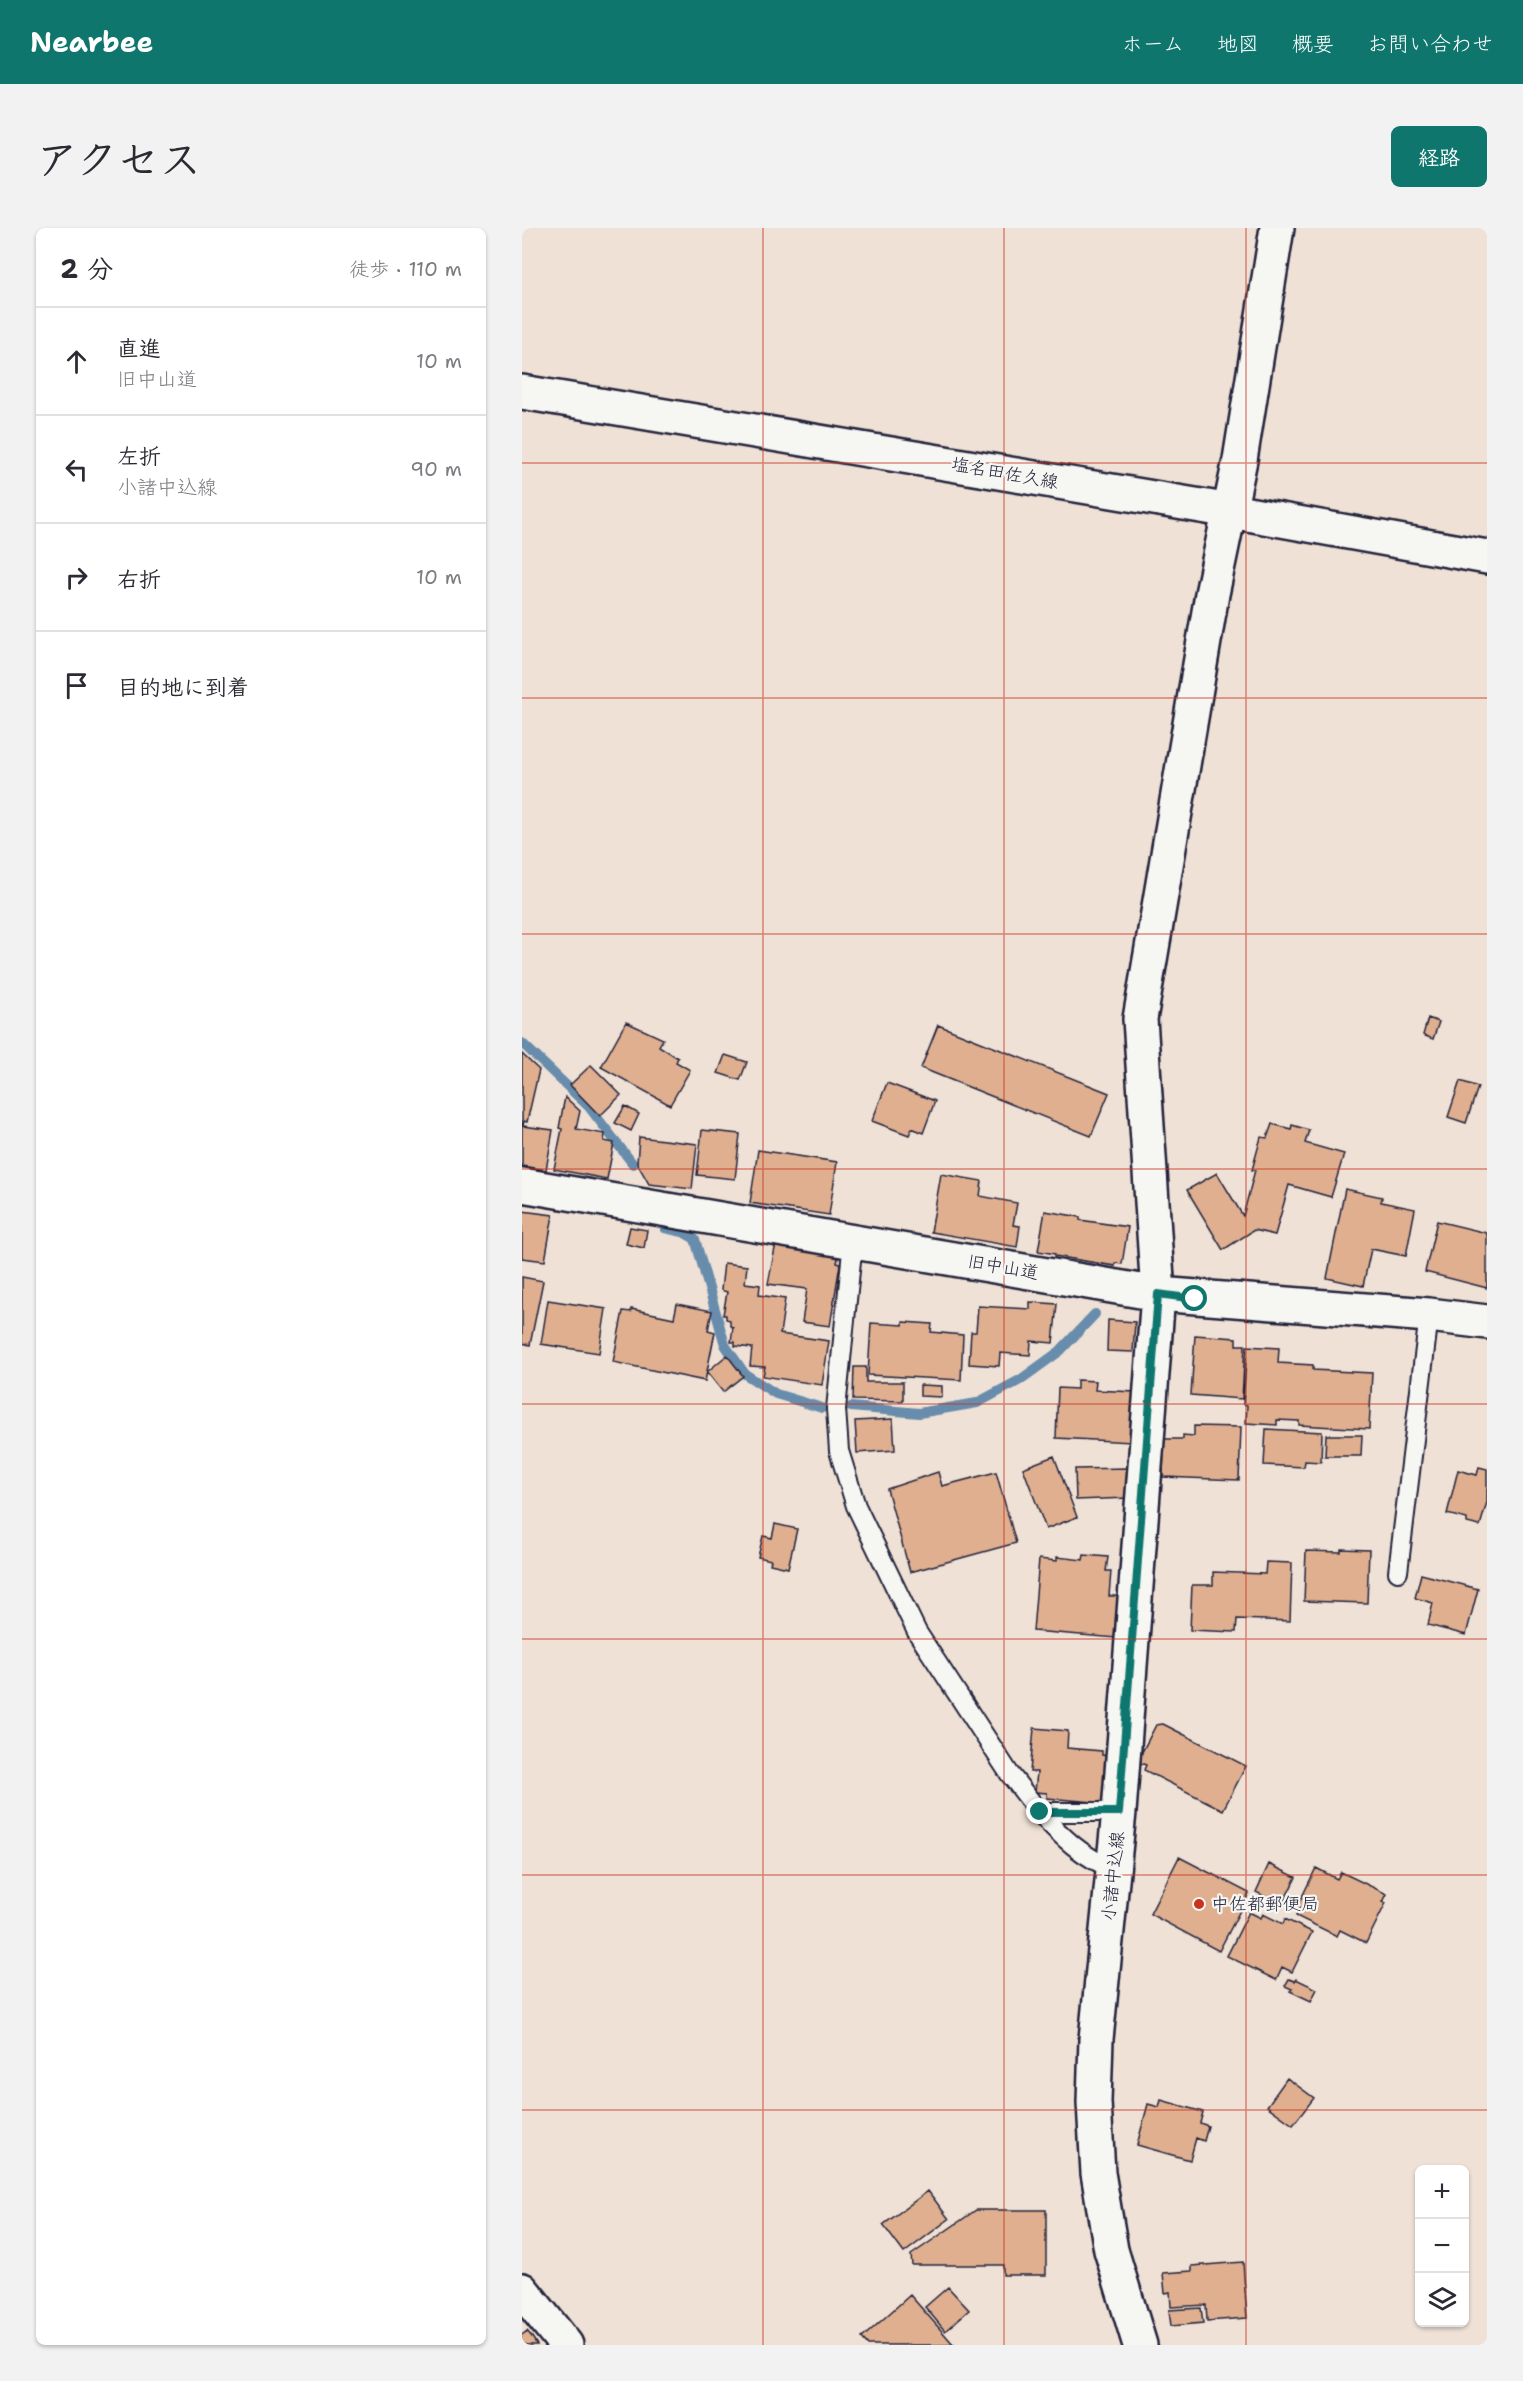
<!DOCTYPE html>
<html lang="ja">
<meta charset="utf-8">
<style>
:root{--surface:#fff;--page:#f2f2f3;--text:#2b2b33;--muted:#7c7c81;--line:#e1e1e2;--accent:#0f766e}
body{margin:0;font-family:"Shantell Sans","Klee One",sans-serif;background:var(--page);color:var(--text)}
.controls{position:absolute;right:18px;bottom:18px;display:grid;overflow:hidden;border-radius:9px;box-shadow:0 2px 4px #0004}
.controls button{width:54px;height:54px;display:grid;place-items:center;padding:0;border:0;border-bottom:2px solid var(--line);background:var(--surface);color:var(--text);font:30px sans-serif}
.stop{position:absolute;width:18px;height:18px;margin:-14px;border:4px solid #0f766e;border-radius:50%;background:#fff}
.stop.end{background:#0f766e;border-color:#fff;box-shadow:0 2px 6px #0008}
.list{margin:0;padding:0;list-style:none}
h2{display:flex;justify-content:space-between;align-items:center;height:78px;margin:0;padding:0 24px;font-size:26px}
h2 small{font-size:20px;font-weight:400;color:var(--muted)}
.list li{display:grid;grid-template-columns:39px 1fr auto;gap:18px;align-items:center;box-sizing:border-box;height:108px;padding:0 24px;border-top:2px solid var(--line)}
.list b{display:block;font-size:22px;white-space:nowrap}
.list p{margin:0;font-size:20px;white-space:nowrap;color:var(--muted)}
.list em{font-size:20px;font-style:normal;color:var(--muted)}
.icon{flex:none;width:33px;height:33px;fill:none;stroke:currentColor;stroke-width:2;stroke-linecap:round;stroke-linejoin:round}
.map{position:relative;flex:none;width:965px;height:2117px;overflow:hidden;border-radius:9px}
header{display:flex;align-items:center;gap:36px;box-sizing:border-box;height:84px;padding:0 30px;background:var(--accent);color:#fff}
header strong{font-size:28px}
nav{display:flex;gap:33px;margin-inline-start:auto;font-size:21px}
.intro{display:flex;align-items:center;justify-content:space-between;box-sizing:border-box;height:144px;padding:0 36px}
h1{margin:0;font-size:42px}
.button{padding:15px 27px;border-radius:9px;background:var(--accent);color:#fff;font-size:21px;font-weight:700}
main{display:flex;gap:36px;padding:0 36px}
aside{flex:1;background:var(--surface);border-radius:9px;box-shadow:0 2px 4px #0004}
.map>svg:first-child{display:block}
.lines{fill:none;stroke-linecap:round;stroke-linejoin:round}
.stream{stroke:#688cac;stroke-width:10}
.building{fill:#dfaf90;stroke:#22223b;stroke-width:1.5}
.service-casing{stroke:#22223b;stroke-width:22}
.minor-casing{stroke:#22223b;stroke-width:38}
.tertiary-casing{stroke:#22223b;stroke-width:38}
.secondary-casing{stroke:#22223b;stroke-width:38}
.service{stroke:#f6f6f2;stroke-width:18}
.minor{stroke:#f6f6f2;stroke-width:33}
.tertiary{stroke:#f6f6f2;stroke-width:33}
.secondary{stroke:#f6f6f2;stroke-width:33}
.route{stroke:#0f766e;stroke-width:8}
.grid{fill:none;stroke:#c8321e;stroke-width:1.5;stroke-opacity:0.55}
.poi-dot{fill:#c8321e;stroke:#f6f6f2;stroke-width:2}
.labels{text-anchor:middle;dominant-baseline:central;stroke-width:4.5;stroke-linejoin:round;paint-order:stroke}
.street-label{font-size:18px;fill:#22223b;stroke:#f6f6f2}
.poi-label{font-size:18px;fill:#22223b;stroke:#f6f6f2;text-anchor:start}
</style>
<header>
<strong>Nearbee</strong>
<nav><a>ホーム</a><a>地図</a><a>概要</a><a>お問い合わせ</a></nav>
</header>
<div class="intro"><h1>アクセス</h1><a class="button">経路</a></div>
<main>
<aside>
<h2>2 分<small>徒歩 · 110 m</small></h2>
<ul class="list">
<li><svg class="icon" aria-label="ahead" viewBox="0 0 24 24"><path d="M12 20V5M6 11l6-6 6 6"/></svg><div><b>直進</b><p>旧中山道</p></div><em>10 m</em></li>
<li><svg class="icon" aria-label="left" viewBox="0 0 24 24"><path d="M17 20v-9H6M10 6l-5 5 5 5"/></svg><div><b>左折</b><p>小諸中込線</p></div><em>90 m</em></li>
<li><svg class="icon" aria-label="right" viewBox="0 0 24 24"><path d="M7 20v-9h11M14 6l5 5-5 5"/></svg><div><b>右折</b></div><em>10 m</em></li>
<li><svg class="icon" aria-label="arrive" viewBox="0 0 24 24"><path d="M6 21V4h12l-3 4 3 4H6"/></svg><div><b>目的地に到着</b></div></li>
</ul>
</aside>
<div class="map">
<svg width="965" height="2117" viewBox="0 0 965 2117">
<rect width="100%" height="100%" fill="#efe1d5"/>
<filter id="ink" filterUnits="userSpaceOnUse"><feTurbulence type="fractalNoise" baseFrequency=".0167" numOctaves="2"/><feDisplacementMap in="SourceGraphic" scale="12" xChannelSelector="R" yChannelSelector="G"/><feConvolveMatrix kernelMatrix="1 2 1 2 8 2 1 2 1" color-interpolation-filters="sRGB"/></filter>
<g filter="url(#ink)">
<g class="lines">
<path class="stream" d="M 0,815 L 67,879 L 111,936
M 143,1000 L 161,1004 L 173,1011 L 203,1117 L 223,1146 L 254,1166 L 300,1180
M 329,1179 L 397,1185 L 455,1175 L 498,1152 L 538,1123 L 573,1086"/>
</g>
<path class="building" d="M 906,790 L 917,794 L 911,811 L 901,807 Z
M 104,794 L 141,811 L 137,818 L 156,830 L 154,834 L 168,842 L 148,877 L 79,839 Z
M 416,797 L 587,865 L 569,908 L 399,840 Z
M 0,826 L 17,842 L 5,894 L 2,893 L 1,898 L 31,902 L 24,942 L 0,938 Z
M 203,827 L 225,834 L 218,852 L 196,845 Z
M 69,837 L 99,867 L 78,888 L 48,857 Z
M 938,853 L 956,859 L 944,895 L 926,889 Z
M 365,855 L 413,873 L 401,905 L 390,900 L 387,907 L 350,893 Z
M 43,869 L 58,883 L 54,901 L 83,906 L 82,913 L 92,915 L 85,951 L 32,941 L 40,901 L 37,900 Z
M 103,878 L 117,886 L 109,903 L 93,895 Z
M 750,896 L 769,901 L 770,897 L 787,902 L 783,915 L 822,926 L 809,969 L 767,957 L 753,1007 L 732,1002 L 701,1022 L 665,962 L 695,945 L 721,988 L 733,942 L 730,942 L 739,909 L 745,910 Z
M 180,902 L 218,906 L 213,951 L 175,947 Z
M 117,909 L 175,916 L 170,961 L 127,956 L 115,935 Z
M 236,922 L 315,934 L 307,987 L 228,975 Z
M 419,946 L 460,953 L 458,968 L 495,975 L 491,997 L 498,998 L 495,1019 L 409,1004 Z
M 823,961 L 860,969 L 859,974 L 893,981 L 884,1028 L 849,1021 L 841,1058 L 805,1050 Z
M 0,983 L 31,987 L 23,1033 L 0,1030 Z
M 523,983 L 558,989 L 558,992 L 606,999 L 600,1036 L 593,1035 L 593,1038 L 533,1028 L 533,1026 L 516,1023 Z
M 915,993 L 965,1005 L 965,1060 L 903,1044 Z
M 108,999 L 125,1002 L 122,1020 L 104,1016 Z
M 254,1015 L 317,1025 L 315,1035 L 318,1036 L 308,1098 L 280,1094 L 285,1061 L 246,1056 Z
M 202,1035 L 225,1038 L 223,1055 L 238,1057 L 237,1067 L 263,1071 L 258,1106 L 307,1113 L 300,1157 L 241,1148 L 243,1139 L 228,1138 L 230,1120 L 213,1118 L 213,1114 L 209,1114 L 211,1099 L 208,1098 L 208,1092 L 204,1091 L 204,1087 L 201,1087 L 205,1064 L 199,1062 Z
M 0,1049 L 21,1053 L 8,1117 L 0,1115 Z
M 26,1072 L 84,1081 L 77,1125 L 19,1116 Z
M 508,1074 L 535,1076 L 531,1115 L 509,1113 L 508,1127 L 478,1125 L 477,1138 L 447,1136 L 449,1104 L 454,1104 L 456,1078 L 508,1081 Z
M 155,1076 L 190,1083 L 186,1102 L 193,1104 L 183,1153 L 91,1134 L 101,1083 L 109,1084 L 109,1081 L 152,1090 Z
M 586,1092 L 613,1094 L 611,1124 L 585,1123 Z
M 381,1094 L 410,1096 L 409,1104 L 441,1107 L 439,1152 L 346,1147 L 349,1095 L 381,1097 Z
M 673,1107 L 714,1110 L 714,1117 L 723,1117 L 720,1171 L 669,1167 Z
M 725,1118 L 757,1120 L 756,1135 L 791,1137 L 791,1142 L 850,1145 L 847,1201 L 777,1197 L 777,1193 L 755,1192 L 755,1197 L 724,1195 L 725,1177 L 721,1176 Z
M 205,1127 L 221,1148 L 201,1164 L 185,1144 Z
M 332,1139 L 344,1139 L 344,1154 L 381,1154 L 381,1173 L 331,1172 Z
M 555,1152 L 574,1153 L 573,1162 L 613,1164 L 610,1214 L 534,1210 L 536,1160 L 555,1161 Z
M 398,1157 L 420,1158 L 420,1169 L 398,1168 Z
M 371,1191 L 373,1222 L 335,1225 L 333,1193 Z
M 672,1198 L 719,1199 L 717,1252 L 641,1249 L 642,1211 L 661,1211 L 661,1207 L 672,1208 Z
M 744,1201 L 800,1204 L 799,1234 L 783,1233 L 782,1239 L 742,1237 Z
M 804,1207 L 840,1207 L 839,1228 L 803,1228 Z
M 532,1228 L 555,1289 L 524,1301 L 501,1240 Z
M 957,1239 L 965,1241 L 965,1274 L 958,1298 L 945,1295 L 945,1291 L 925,1286 L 936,1242 L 955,1247 Z
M 606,1240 L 607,1270 L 554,1272 L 553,1241 Z
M 416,1244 L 420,1258 L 474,1244 L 494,1315 L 388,1344 L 365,1261 Z
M 253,1296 L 275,1301 L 266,1340 L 248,1336 L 249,1332 L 236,1329 L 241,1308 L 250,1310 Z
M 819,1321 L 847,1322 L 845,1375 L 782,1373 L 784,1323 L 819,1324 Z
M 562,1327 L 586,1329 L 584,1343 L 589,1343 L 587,1368 L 599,1368 L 595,1410 L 511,1403 L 517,1331 L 535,1333 L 535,1329 L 561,1332 Z
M 744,1334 L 770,1335 L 768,1393 L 715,1391 L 714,1404 L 668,1402 L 670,1357 L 691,1357 L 691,1344 L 743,1346 Z
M 899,1346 L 956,1361 L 944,1407 L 906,1397 L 911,1375 L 893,1370 Z
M 641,1496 L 724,1538 L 701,1582 L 622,1542 L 624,1537 L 618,1535 L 618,1528 L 634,1497 Z
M 512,1500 L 546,1503 L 545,1520 L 580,1523 L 580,1527 L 588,1528 L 584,1575 L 525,1570 L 525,1565 L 513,1564 L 515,1544 L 508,1544 Z
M 657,1629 L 727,1665 L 697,1723 L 628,1686 Z
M 747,1636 L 774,1649 L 760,1677 L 734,1664 Z
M 794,1640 L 815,1651 L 819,1644 L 865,1666 L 861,1674 L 864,1675 L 844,1715 L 818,1702 L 815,1708 L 774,1688 L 778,1680 L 775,1679 Z
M 727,1684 L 739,1690 L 741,1686 L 761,1696 L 763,1691 L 790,1704 L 770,1744 L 760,1739 L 754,1752 L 705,1728 Z
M 767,1751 L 773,1753 L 774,1751 L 795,1761 L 789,1773 L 768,1763 L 770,1761 L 763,1758 Z
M 765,1850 L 792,1870 L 771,1897 L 745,1878 Z
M 639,1872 L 681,1884 L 678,1895 L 686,1898 L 682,1913 L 674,1910 L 668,1932 L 615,1917 L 626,1876 L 637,1879 Z
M 406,1963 L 427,1991 L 382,2025 L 361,1997 Z
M 454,1982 L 524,1982 L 524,2047 L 481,2047 L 481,2037 L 390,2037 L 389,2027 Z
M 721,2034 L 725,2090 L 685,2093 L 684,2077 L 649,2079 L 648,2064 L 643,2065 L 641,2045 L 670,2043 L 670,2038 Z
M 426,2059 L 447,2082 L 423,2103 L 403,2079 Z
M 388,2067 L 432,2117 L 346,2117 L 340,2110 Z
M 679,2080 L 681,2095 L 649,2098 L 647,2082 Z
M 5,2103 L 10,2109 L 15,2117 L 0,2117 L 0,2107 Z"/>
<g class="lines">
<defs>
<path id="service" d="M 331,1013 L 314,1181 L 317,1223 L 334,1278 L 395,1404 L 487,1545 L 517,1584 L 597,1584
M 876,1344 L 907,1087
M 517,1584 C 539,1608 561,1630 592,1641"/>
<path id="minor" d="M 636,1066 L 907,1087 L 965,1094
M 0,2062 L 44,2117"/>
<path id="tertiary" d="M 636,1066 L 618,791 L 690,366 L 718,232 L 755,0"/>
<path id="secondary" d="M 0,164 L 709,283 L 965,329
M 0,957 L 636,1066 L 597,1584 L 574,1811 L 572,1874 L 576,1945 L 589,2022 L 618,2117"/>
</defs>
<use href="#service" class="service-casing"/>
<use href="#minor" class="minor-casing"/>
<use href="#tertiary" class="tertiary-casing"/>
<use href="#secondary" class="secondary-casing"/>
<use href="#service" class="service"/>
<use href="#minor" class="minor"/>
<use href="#tertiary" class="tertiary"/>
<use href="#secondary" class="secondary"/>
</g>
</g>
<g class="lines" filter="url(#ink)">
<path class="route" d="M 518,1584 L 597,1584 L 636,1066 L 673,1071"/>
</g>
<path class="grid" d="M 241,0 L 241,2117M 482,0 L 482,2117M 724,0 L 724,2117M 0,235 L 965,235M 0,470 L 965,470M 0,706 L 965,706M 0,941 L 965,941M 0,1176 L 965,1176M 0,1411 L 965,1411M 0,1647 L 965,1647M 0,1882 L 965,1882"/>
<circle class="poi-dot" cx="677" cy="1676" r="6"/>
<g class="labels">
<g class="street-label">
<text transform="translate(483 245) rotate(10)">塩名田佐久線</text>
<text transform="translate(481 1039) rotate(10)">旧中山道</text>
<text transform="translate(591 1648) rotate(-84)">小諸中込線</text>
</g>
<g class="poi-label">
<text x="689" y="1676">中佐都郵便局</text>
</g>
</g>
</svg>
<div class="controls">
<button>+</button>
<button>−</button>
<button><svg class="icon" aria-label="layers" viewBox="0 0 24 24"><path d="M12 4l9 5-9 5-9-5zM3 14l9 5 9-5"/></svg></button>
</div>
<div class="stop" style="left:673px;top:1071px"></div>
<div class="stop end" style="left:518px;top:1584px"></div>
</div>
</main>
